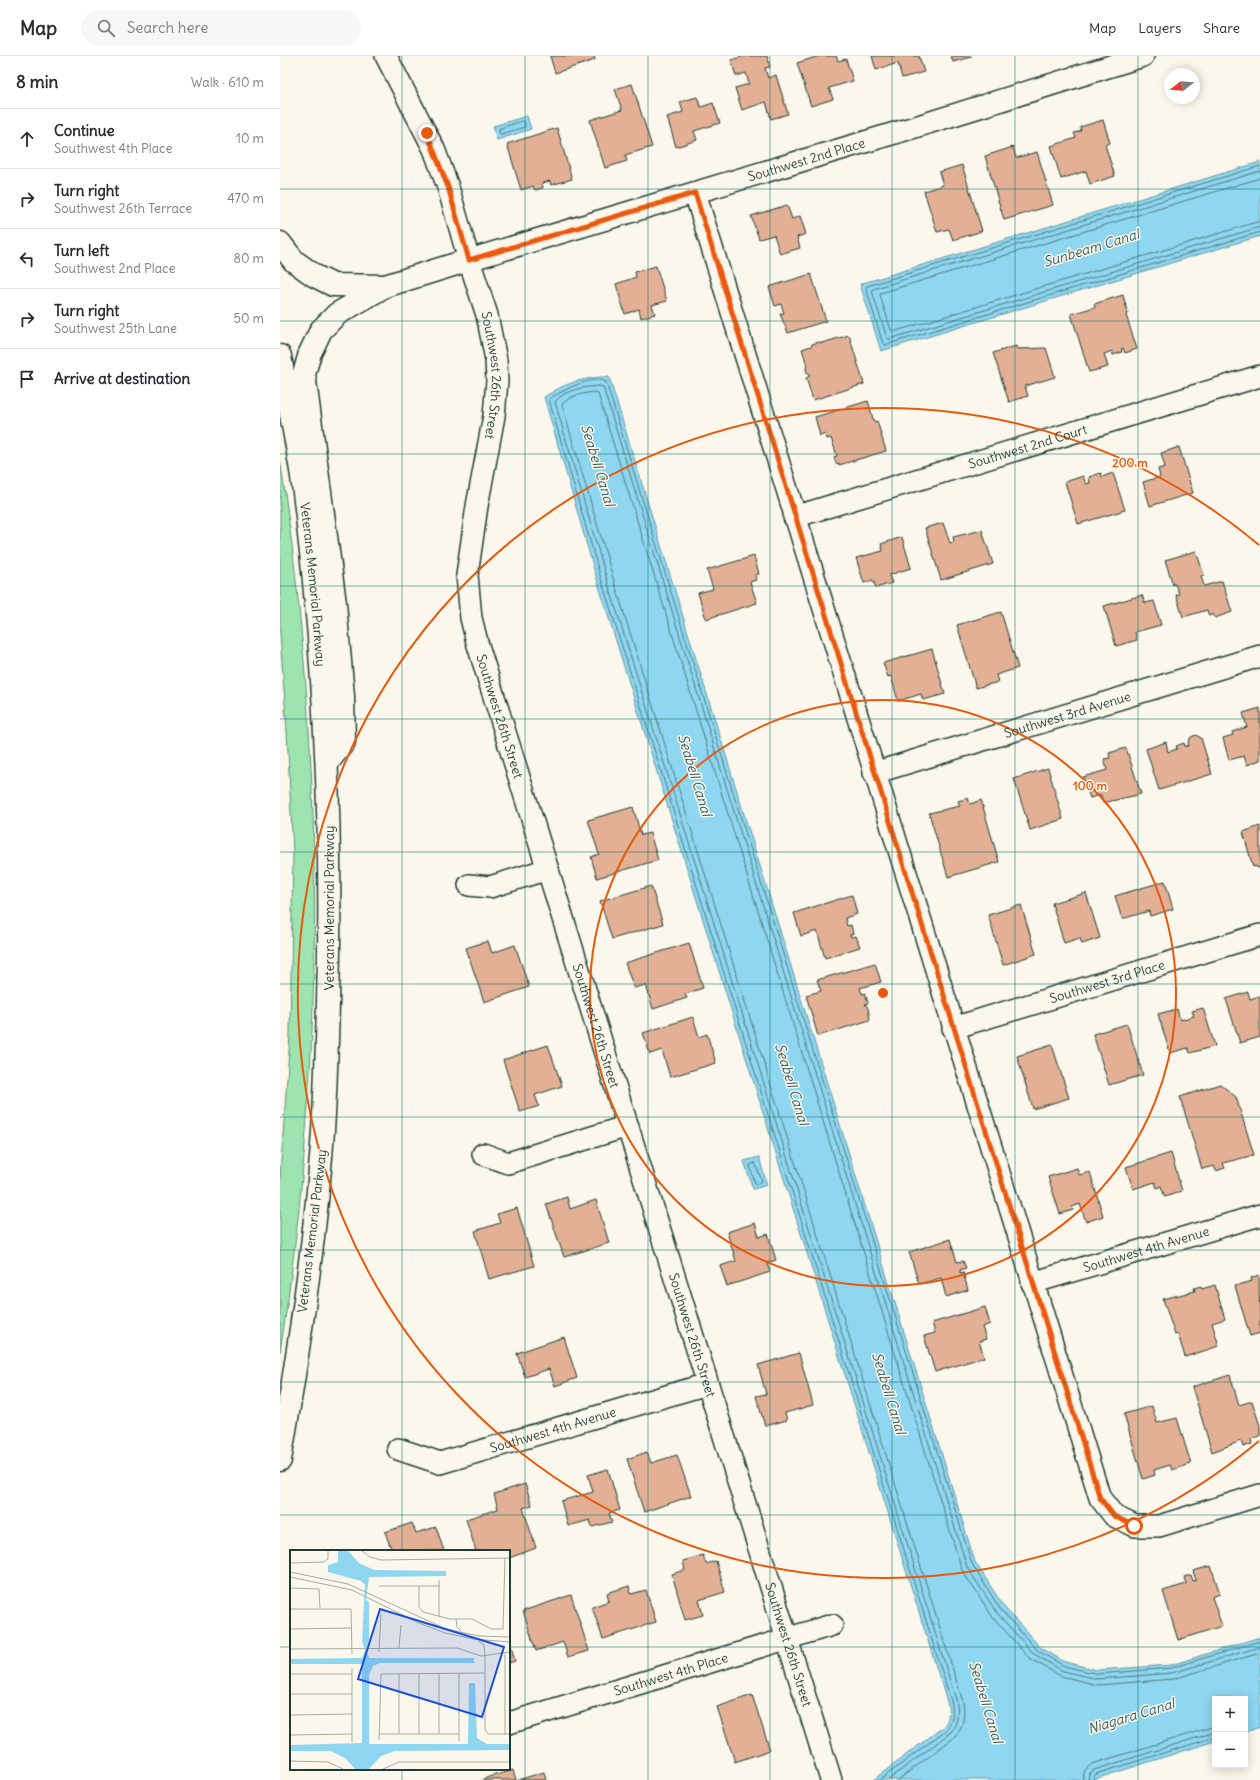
<!DOCTYPE html>
<meta charset="utf-8">
<style>
:root{--surface:#fff;--page:#f7f7f7;--text:#2b2b33;--muted:#7c7c81;--line:#e1e1e2}
body{margin:0;font-family:Delius,sans-serif;background:var(--page);color:var(--text)}
.controls{position:absolute;right:12px;bottom:12px;display:grid;overflow:hidden;border-radius:0px;box-shadow:0 2px 10px #0003}
.controls button{width:36px;height:36px;display:grid;place-items:center;padding:0;border:0;border-bottom:1px solid var(--line);background:var(--surface);color:var(--text);font:20px sans-serif}
.compass{position:absolute;left:884px;top:12px;width:36px;height:36px;border-radius:50%;background:var(--surface);box-shadow:0 2px 10px #0003;rotate:253deg}
.stop{position:absolute;width:12px;height:12px;margin:-9px;border:3px solid #ea580c;border-radius:50%;background:#fff}
.stop.end{background:#ea580c;border-color:#fff;box-shadow:0 1px 4px #0008}
.list{margin:0;padding:0;list-style:none}
h2{display:flex;justify-content:space-between;align-items:center;height:52px;margin:0;padding:0 16px;font-size:17px}
h2 small{font-size:13px;font-weight:400;color:var(--muted)}
.list li{display:grid;grid-template-columns:26px 1fr auto;gap:12px;align-items:center;box-sizing:border-box;height:60px;padding:0 16px;border-top:1px solid var(--line)}
.list b{display:block;font-size:15px;white-space:nowrap}
.list p{margin:0;font-size:13px;white-space:nowrap;color:var(--muted)}
.list em{font-size:13px;font-style:normal;color:var(--muted)}
.icon{flex:none;width:22px;height:22px;fill:none;stroke:currentColor;stroke-width:2;stroke-linecap:round;stroke-linejoin:round}
.map{position:relative;flex:none;width:980px;height:1724px;overflow:hidden}
header{display:flex;align-items:center;gap:24px;box-sizing:border-box;height:56px;padding:0 20px;background:var(--surface);border-bottom:1px solid var(--line)}
header strong{font-size:19px}
nav{display:flex;gap:22px;margin-inline-start:auto;font-size:14px}
.search{width:280px;height:36px;background:var(--page);display:flex;align-items:center;gap:10px;box-sizing:border-box;padding:0 14px;border-radius:22px;color:var(--muted);font-size:15px}
main{display:flex}
aside{flex:1;background:var(--surface)}
.map>svg:first-child{display:block}
.green{fill:#9de4b1;stroke:#5e9072}
.water{fill:#8fd6f0;stroke:#6299a5}
.lines{fill:none;stroke-linecap:round;stroke-linejoin:round}
.shore{stroke:#4c7a7f;stroke-width:1}
.building{fill:#e3b095;stroke:#1f3d34}
.street-casing{stroke:#1f3d34;stroke-width:24}
.highway-casing{stroke:#1f3d34;stroke-width:25}
.street{stroke:#fbf7ec;stroke-width:21}
.highway{stroke:#fbf7ec;stroke-width:22}
.route{stroke:#ea580c;stroke-width:5}
.grid{fill:none;stroke:#0f766e;stroke-width:1;stroke-opacity:0.55}
.ring{fill:none;stroke:#e8590c;stroke-width:2}
.labels{text-anchor:middle;dominant-baseline:central;stroke-width:3;stroke-linejoin:round;paint-order:stroke}
.street-label{font-size:13px;fill:#1f3d34;stroke:#fbf7ec}
.water-label{font-size:14px;font-style:italic;fill:#355c5a;stroke:#fbf7ec}
.inset-road{fill:none;stroke:#a3ada2;stroke-width:1}
.view{fill:#1d4ed8;fill-opacity:0.15;stroke:#1d4ed8;stroke-width:2}
.inset-edge{fill:none;stroke:#1f3d34;stroke-width:2}
.centre{fill:#e8590c;stroke:#fbf7ec;stroke-width:2}
.ring-label{font-size:12px;text-anchor:middle;font-weight:bold;fill:#e8590c;stroke:#fbf7ec;stroke-width:3;stroke-linejoin:round;paint-order:stroke}
</style>
<header>
<strong>Map</strong>
<div class="search"><svg class="icon" aria-label="search" viewBox="0 0 24 24"><circle cx="10" cy="10" r="6"/><path d="M15 15l6 6"/></svg>Search here</div>
<nav><a>Map</a><a>Layers</a><a>Share</a></nav>
</header>
<main>
<aside>
<h2>8 min<small>Walk · 610 m</small></h2>
<ul class="list">
<li><svg class="icon" aria-label="ahead" viewBox="0 0 24 24"><path d="M12 20V5M6 11l6-6 6 6"/></svg><div><b>Continue</b><p>Southwest 4th Place</p></div><em>10 m</em></li>
<li><svg class="icon" aria-label="right" viewBox="0 0 24 24"><path d="M7 20v-9h11M14 6l5 5-5 5"/></svg><div><b>Turn right</b><p>Southwest 26th Terrace</p></div><em>470 m</em></li>
<li><svg class="icon" aria-label="left" viewBox="0 0 24 24"><path d="M17 20v-9H6M10 6l-5 5 5 5"/></svg><div><b>Turn left</b><p>Southwest 2nd Place</p></div><em>80 m</em></li>
<li><svg class="icon" aria-label="right" viewBox="0 0 24 24"><path d="M7 20v-9h11M14 6l5 5-5 5"/></svg><div><b>Turn right</b><p>Southwest 25th Lane</p></div><em>50 m</em></li>
<li><svg class="icon" aria-label="arrive" viewBox="0 0 24 24"><path d="M6 21V4h12l-3 4 3 4H6"/></svg><div><b>Arrive at destination</b></div></li>
</ul>
</aside>
<div class="map">
<svg width="980" height="1724" viewBox="0 0 980 1724">
<rect width="100%" height="100%" fill="#fbf7ec"/>
<filter id="ink" filterUnits="userSpaceOnUse"><feTurbulence type="fractalNoise" baseFrequency=".025" numOctaves="2"/><feDisplacementMap in="SourceGraphic" scale="8" xChannelSelector="R" yChannelSelector="G"/><feConvolveMatrix kernelMatrix="1 2 1 2 8 2 1 2 1" color-interpolation-filters="sRGB"/></filter>
<g filter="url(#ink)">
<path class="green" d="M 0,403 C 45,698 47,1001 0,1296 L 0,1123 L 10,979 L 13,797 L 7,676 L 0,578 Z"/>
<path class="water" d="M 247,60 L 251,73 L 217,84 L 213,70 Z
M 980,106 L 980,180 L 601,295 L 580,228 Z
M 320,321 L 329,321 L 695,1506 L 724,1551 L 761,1592 L 785,1606 L 817,1614 L 891,1609 L 980,1581 L 980,1671 L 965,1676 L 965,1643 L 935,1643 L 935,1685 L 812,1724 L 593,1724 L 663,1671 C 669,1664 669,1658 668,1649 L 318,527 L 264,341 C 285,328 295,324 320,321 Z
M 479,1101 L 487,1129 L 473,1133 L 464,1105 Z"/>
<g class="lines">
<path class="shore" d="M 243,65 L 245,67 L 245,71 L 221,78 L 219,77 L 219,73 Z
M 980,110 L 587,230 L 586,232 L 603,288 L 605,289 L 980,176
M 980,115 L 593,233 L 592,235 L 607,282 L 609,283 L 980,171
M 980,122 L 601,237 L 600,239 L 611,274 L 613,276 L 980,165
M 475,1107 L 482,1125 L 477,1128 L 475,1127 L 470,1110 Z
M 600,1724 L 666,1674 C 673,1666 673,1659 672,1648 L 322,526 L 269,344 L 270,342 C 283,335 312,318 326,326 L 692,1508 L 720,1553 L 758,1595 L 784,1610 L 818,1618 L 891,1612 L 980,1585
M 608,1724 L 670,1677 C 678,1668 678,1659 677,1647 L 327,524 L 275,346 C 284,333 306,331 320,330 L 323,331 L 687,1511 L 717,1557 L 754,1598 L 783,1615 L 818,1623 L 892,1617 L 980,1591
M 618,1724 L 675,1681 C 684,1670 685,1659 683,1646 L 333,522 L 282,349 C 289,339 305,337 316,336 L 318,338 L 682,1514 L 712,1560 L 749,1602 L 781,1620 L 818,1629 L 893,1623 L 980,1597
M 802,1724 L 805,1714 L 812,1708 L 935,1670
M 808,1724 L 809,1718 L 814,1714 L 935,1676
M 813,1724 L 814,1721 L 816,1718 L 935,1681"/>
</g>
<path class="building" d="M 270,0 L 314,0 L 315,4 L 275,17 Z
M 464,0 L 487,0 L 490,11 L 485,12 L 488,22 L 496,19 L 508,58 L 491,63 L 486,46 L 462,54 L 455,32 L 469,28 L 466,17 L 456,20 L 451,4 Z
M 539,0 L 556,0 L 558,5 L 566,3 L 573,25 L 549,32 L 553,43 L 531,50 L 517,7 Z
M 592,0 L 639,0 L 644,16 L 622,22 L 618,7 L 596,14 Z
M 671,0 L 691,0 L 691,1 L 673,6 Z
M 352,28 L 372,91 L 345,99 L 347,105 L 325,112 L 310,64 L 342,54 L 335,33 Z
M 417,41 L 421,51 L 433,47 L 440,67 L 414,75 L 417,84 L 396,91 L 387,61 L 403,56 L 400,46 Z
M 823,64 L 830,87 L 825,89 L 835,120 L 810,128 L 806,115 L 781,123 L 771,90 L 796,82 L 794,77 L 801,75 L 800,71 Z
M 277,72 L 292,123 L 271,129 L 270,125 L 262,127 L 263,132 L 255,134 L 253,130 L 241,134 L 227,88 Z
M 733,91 L 736,102 L 757,96 L 773,149 L 724,164 L 705,100 Z
M 682,109 L 702,175 L 673,184 L 669,173 L 657,176 L 644,135 L 663,129 L 659,116 Z
M 507,149 L 512,163 L 520,160 L 526,178 L 517,181 L 520,192 L 500,198 L 494,179 L 479,183 L 471,160 Z
M 376,210 L 387,245 L 372,249 L 375,258 L 361,262 L 359,253 L 345,258 L 336,228 L 356,221 L 355,216 Z
M 531,218 L 546,265 L 508,277 L 500,258 L 504,257 L 501,248 L 495,250 L 489,231 Z
M 843,239 L 848,258 L 846,259 L 857,293 L 845,297 L 843,292 L 841,293 L 842,296 L 833,299 L 832,295 L 824,298 L 828,311 L 809,316 L 791,258 L 815,251 L 814,248 Z
M 569,279 L 584,328 L 533,344 L 526,322 L 530,320 L 527,317 L 526,312 L 527,309 L 522,293 L 531,290 L 532,288 L 539,286 L 542,287 Z
M 736,290 L 737,293 L 766,292 L 775,321 L 745,330 L 748,340 L 729,346 L 713,297 Z
M 588,345 L 594,366 L 597,365 L 606,395 L 559,409 L 559,407 L 556,408 L 554,401 L 557,400 L 551,382 L 547,383 L 545,378 L 540,380 L 535,361 Z
M 899,391 L 913,437 L 870,450 L 863,426 L 880,421 L 878,413 L 885,411 L 881,397 Z
M 821,417 L 822,421 L 833,417 L 845,454 L 798,468 L 785,426 L 803,420 L 806,428 L 810,427 L 809,421 Z
M 663,467 L 670,487 L 674,486 L 673,481 L 702,474 L 713,508 L 661,524 L 645,472 Z
M 622,481 L 631,512 L 609,519 L 612,527 L 596,532 L 593,524 L 584,527 L 576,502 L 603,495 L 601,488 Z
M 916,495 L 924,519 L 921,520 L 924,530 L 942,525 L 952,556 L 935,562 L 933,558 L 929,560 L 927,554 L 903,561 L 896,539 L 899,538 L 895,528 L 893,529 L 885,504 Z
M 474,500 L 479,518 L 475,519 L 476,524 L 470,526 L 477,547 L 426,563 L 418,537 L 433,533 L 427,514 Z
M 862,539 L 865,547 L 874,545 L 881,569 L 855,576 L 857,584 L 836,590 L 824,550 Z
M 721,556 L 738,612 L 716,619 L 718,626 L 696,632 L 677,569 Z
M 652,593 L 665,638 L 643,644 L 641,638 L 618,645 L 611,620 L 608,621 L 603,607 Z
M 980,652 L 980,704 L 967,709 L 964,700 L 949,704 L 943,682 L 953,679 L 952,676 L 967,671 L 963,657 Z
M 916,679 L 921,682 L 932,718 L 879,734 L 866,693 L 886,686 L 888,696 L 897,693 L 896,690 L 904,687 L 905,691 L 909,689 L 908,686 L 911,681 Z
M 846,692 L 861,738 L 823,747 L 821,739 L 810,742 L 803,721 L 827,714 L 824,703 L 830,702 L 829,697 Z
M 768,712 L 783,763 L 750,774 L 734,723 Z
M 688,742 L 690,748 L 701,744 L 719,806 L 668,821 L 649,757 L 680,750 L 678,745 Z
M 353,751 L 361,779 L 370,777 L 378,804 L 317,822 L 311,801 L 319,798 L 308,764 Z
M 980,770 L 980,811 L 977,812 L 976,810 L 973,811 L 963,776 Z
M 885,825 L 893,853 L 870,860 L 869,855 L 842,863 L 835,840 Z
M 371,830 L 383,868 L 332,883 L 320,845 Z
M 806,837 L 820,882 L 802,888 L 800,882 L 784,887 L 772,847 Z
M 572,839 L 577,858 L 565,862 L 567,870 L 571,869 L 573,878 L 570,879 L 571,881 L 576,880 L 580,891 L 545,902 L 537,875 L 521,880 L 514,857 Z
M 741,849 L 756,898 L 723,909 L 708,859 Z
M 208,885 L 212,897 L 235,889 L 249,931 L 204,946 L 186,892 Z
M 409,887 L 423,932 L 405,938 L 407,942 L 373,953 L 366,929 L 354,932 L 345,907 Z
M 595,907 L 601,926 L 580,932 L 582,938 L 585,937 L 588,947 L 585,948 L 588,952 L 590,964 L 538,980 L 526,939 L 541,935 L 537,924 Z
M 968,936 L 970,943 L 980,940 L 980,981 L 960,987 L 946,943 Z
M 923,952 L 935,990 L 910,997 L 908,992 L 890,997 L 878,958 L 897,953 L 900,964 L 914,960 L 912,955 Z
M 413,961 L 419,981 L 427,978 L 436,1007 L 390,1021 L 382,994 L 370,998 L 363,977 Z
M 847,968 L 863,1019 L 829,1029 L 813,978 Z
M 268,989 L 282,1030 L 255,1039 L 259,1050 L 240,1056 L 223,1004 Z
M 772,989 L 789,1042 L 753,1053 L 737,1000 Z
M 940,1028 L 956,1041 L 974,1099 L 943,1107 L 945,1112 L 936,1115 L 934,1110 L 922,1113 L 900,1041 Z
M 891,1097 L 902,1135 L 885,1141 L 881,1130 L 877,1132 L 875,1126 L 853,1133 L 846,1111 Z
M 797,1112 L 799,1119 L 810,1116 L 823,1160 L 806,1166 L 800,1148 L 792,1151 L 793,1154 L 780,1158 L 768,1121 Z
M 287,1141 L 290,1153 L 316,1144 L 329,1187 L 284,1201 L 266,1148 Z
M 237,1152 L 254,1210 L 209,1223 L 195,1175 L 220,1167 L 217,1158 Z
M 475,1167 L 479,1181 L 488,1178 L 496,1204 L 487,1207 L 490,1216 L 447,1230 L 440,1210 L 456,1205 L 447,1176 Z
M 670,1183 L 677,1206 L 683,1205 L 686,1212 L 680,1214 L 680,1217 L 683,1216 L 688,1234 L 666,1241 L 661,1222 L 639,1228 L 629,1196 Z
M 979,1219 L 980,1277 L 970,1280 L 955,1230 L 972,1225 L 971,1222 Z
M 935,1229 L 945,1263 L 932,1267 L 939,1290 L 905,1301 L 898,1278 L 895,1279 L 883,1243 L 915,1235 L 914,1232 L 921,1230 L 922,1233 Z
M 705,1251 L 710,1268 L 702,1271 L 706,1283 L 699,1285 L 704,1301 L 655,1316 L 644,1280 L 655,1277 L 652,1267 Z
M 284,1281 L 297,1322 L 275,1330 L 269,1313 L 245,1321 L 237,1297 Z
M 519,1297 L 533,1349 L 505,1357 L 507,1364 L 485,1370 L 476,1340 L 486,1338 L 478,1309 Z
M 950,1319 L 959,1349 L 972,1345 L 980,1370 L 980,1380 L 971,1383 L 972,1388 L 963,1391 L 961,1385 L 932,1396 L 912,1331 Z
M 872,1350 L 877,1367 L 897,1362 L 911,1408 L 892,1414 L 890,1409 L 874,1414 L 875,1419 L 863,1423 L 844,1358 Z
M 367,1396 L 371,1407 L 397,1399 L 411,1440 L 364,1456 L 347,1403 Z
M 328,1413 L 340,1454 L 329,1457 L 332,1466 L 312,1471 L 310,1464 L 288,1470 L 281,1445 L 313,1436 L 308,1419 Z
M 245,1428 L 252,1449 L 243,1452 L 256,1492 L 229,1502 L 229,1495 L 196,1495 L 186,1463 L 218,1453 L 214,1438 Z
M 132,1467 L 136,1477 L 156,1471 L 164,1495 L 112,1495 L 105,1476 Z
M 423,1499 L 426,1508 L 436,1505 L 445,1536 L 419,1544 L 423,1559 L 405,1564 L 392,1518 L 405,1514 L 403,1505 Z
M 931,1510 L 940,1538 L 932,1541 L 942,1570 L 898,1584 L 883,1535 L 906,1528 L 904,1521 L 911,1519 L 913,1525 L 916,1524 L 913,1515 Z
M 349,1530 L 351,1538 L 366,1534 L 376,1566 L 323,1583 L 312,1551 L 329,1545 L 327,1537 Z
M 291,1539 L 309,1595 L 288,1601 L 283,1586 L 256,1595 L 243,1555 Z
M 229,1583 L 235,1605 L 229,1607 Z
M 472,1639 L 490,1694 L 455,1706 L 437,1651 Z
M 233,1714 L 236,1724 L 203,1724 L 203,1723 Z
M 264,1716 L 266,1724 L 238,1724 Z"/>
<g class="lines">
<defs>
<g id="street">
<path id="s1" d="M 106,0 L 154,93 L 168,131 L 189,204 L 207,259 L 216,304 L 217,325 L 214,360 L 197,450 L 187,519 L 191,562 L 197,586 L 551,1724"/>
<path d="M 415,137 L 820,1442 L 834,1460 L 855,1470 L 879,1470 L 980,1439"/>
<path id="s2" d="M 189,204 L 635,71 L 863,0"/>
<path id="s3" d="M 514,461 L 980,320"/>
<path id="s4" d="M 594,717 L 980,600"/>
<path d="M 189,829 L 210,831 L 268,813"/>
<path id="s5" d="M 673,972 L 980,879"/>
<path d="M 203,1098 L 228,1107 L 348,1070"/>
<path id="s6" d="M 752,1227 L 980,1159"/>
<path id="s7" d="M 118,1393 L 160,1407 L 427,1328"/>
<path id="s8" d="M 229,1667 L 552,1569"/>
</g>
<g id="highway">
<path d="M 0,187 L 14,205 L 35,220 L 53,229 L 104,230"/>
<path id="s9" d="M 0,300 C 7,341 16,381 22,421 C 43,578 51,736 49,894 C 48,959 47,1024 42,1089 C 34,1195 18,1300 0,1404"/>
<path d="M 47,707 L 64,686 L 63,640 L 55,547 L 24,318 L 30,297 L 41,274 L 57,258 L 105,230 L 189,204"/>
</g>
</defs>
<use href="#street" class="street-casing"/>
<use href="#highway" class="highway-casing"/>
<use href="#street" class="street"/>
<use href="#highway" class="highway"/>
</g>
</g>
<g class="lines" filter="url(#ink)">
<path class="route" d="M 147,77 L 168,131 L 189,204 L 415,137 L 820,1442 L 834,1460 L 854,1470"/>
</g>
<path class="grid" d="M 122,0 L 122,1495M 245,0 L 245,1724M 368,0 L 368,1724M 490,0 L 490,1724M 612,0 L 612,1724M 735,0 L 735,1724M 858,0 L 858,1724M 0,133 L 980,133M 0,265 L 980,265M 0,398 L 980,398M 0,530 L 980,530M 0,663 L 980,663M 0,796 L 980,796M 0,928 L 980,928M 0,1061 L 980,1061M 0,1194 L 980,1194M 0,1326 L 980,1326M 0,1459 L 980,1459M 0,1591 L 11,1591M 229,1591 L 980,1591M 122,1713 L 122,1724"/>
<g class="ring">
<circle cx="603" cy="937" r="293"/>
<path d="M979 1385A585 585 0 1 1 979 489"/>
</g>
<g class="labels">
<g class="street-label">
<text stroke="none"><textPath href="#s2" startOffset="352">Southwest 2nd Place</textPath></text>
<text stroke="none"><textPath href="#s1" startOffset="340">Southwest 26th Street</textPath></text>
<text stroke="none"><textPath href="#s3" startOffset="244">Southwest 2nd Court</textPath></text>
<text stroke="none"><textPath href="#s9" startOffset="231">Veterans Memorial Parkway</textPath></text>
<text stroke="none"><textPath href="#s4" startOffset="202">Southwest 3rd Avenue</textPath></text>
<text stroke="none"><textPath href="#s1" startOffset="688">Southwest 26th Street</textPath></text>
<text transform="translate(49 852) rotate(-90)">Veterans Memorial Parkway</text>
<text stroke="none"><textPath href="#s5" startOffset="161">Southwest 3rd Place</textPath></text>
<text stroke="none"><textPath href="#s1" startOffset="1012">Southwest 26th Street</textPath></text>
<text transform="translate(32 1175) rotate(-83)">Veterans Memorial Parkway</text>
<text stroke="none"><textPath href="#s6" startOffset="119">Southwest 4th Avenue</textPath></text>
<text stroke="none"><textPath href="#s1" startOffset="1336">Southwest 26th Street</textPath></text>
<text stroke="none"><textPath href="#s7" startOffset="162">Southwest 4th Avenue</textPath></text>
<text stroke="none"><textPath href="#s1" startOffset="1660">Southwest 26th Street</textPath></text>
<text stroke="none"><textPath href="#s8" startOffset="169">Southwest 4th Place</textPath></text>
</g>
<g class="water-label">
<text transform="translate(811 192) rotate(-17)">Sunbeam Canal</text>
<text transform="translate(318 409) rotate(73)">Seabell Canal</text>
<text transform="translate(415 719) rotate(73)">Seabell Canal</text>
<text transform="translate(512 1028) rotate(73)">Seabell Canal</text>
<text transform="translate(609 1337) rotate(73)">Seabell Canal</text>
<text transform="translate(706 1646) rotate(73)">Seabell Canal</text>
<text transform="translate(851 1660) rotate(-17)">Niagara Canal</text>
</g>
</g>
<g transform="translate(10 1494)">
<rect width="220" height="220" fill="#fbf7ec"/>
<path d="M 48,1 L 58,1 L 69,13 L 84,20 L 156,21 L 156,26 L 79,27 L 76,50 L 79,52 L 79,90 L 76,99 L 79,108 L 184,108 L 184,113 L 90,113 L 83,116 L 79,125 L 79,194 L 178,194 L 179,133 L 185,133 L 187,188 L 197,194 L 220,194 L 220,200 L 105,201 L 91,206 L 79,219 L 65,219 L 56,209 L 41,201 L 0,201 L 0,195 L 72,193 L 72,114 L 0,114 L 0,109 L 72,108 L 75,100 L 72,91 L 75,35 L 71,31 L 38,22 L 38,15 L 48,12 Z" fill="#8fd6f0"/>
<path class="inset-road" d="M 72,1 L 80,7 L 91,10 L 220,8M 0,13 L 34,12 L 38,9 L 38,1M 0,22 L 58,34 L 156,79 L 189,86 L 220,87M 0,27 L 62,40 L 129,73 L 155,83 L 183,89 L 220,92M 89,36 L 150,36M 129,36 L 129,57 L 133,62 L 160,69 L 182,69 L 201,79 L 213,79 L 215,8M 0,38 L 29,39 L 30,58M 0,59 L 61,59 L 62,104M 149,67 L 149,30M 166,69 L 167,77 L 171,81M 0,79 L 62,78M 188,91 L 194,95 L 195,106M 109,98 L 111,75M 0,99 L 167,98 L 191,106 L 220,102M 89,102 L 91,64M 195,106 L 195,180 L 198,184 L 220,184M 0,124 L 62,124M 149,124 L 149,184M 0,144 L 62,144M 0,165 L 62,164M 89,184 L 169,184M 109,184 L 109,124M 129,184 L 129,124M 215,184 L 215,104M 0,185 L 62,184M 89,190 L 91,124 L 195,123M 169,191 L 169,123M 62,192 L 62,118M 0,211 L 38,212 L 53,219M 93,219 L 109,212 L 220,212"/>
<path class="view" d="M 90,59 L 214,97 L 192,167 L 68,129 Z"/>
<rect width="220" height="220" class="inset-edge"/>
</g>
<circle cx="603" cy="937" r="6" class="centre"/>
<g class="ring-label">
<text x="850" y="411">200 m</text>
<text x="810" y="734">100 m</text>
</g>
</svg>
<div class="controls">
<button>+</button>
<button>−</button>
</div>
<svg class="compass" viewBox="-18 -18 36 36"><path d="M0-13l5 13h-10z" fill="#e53935"/><path d="M0 13l5-13h-10z" fill="#7c7c81"/></svg>
<div class="stop" style="left:854px;top:1470px"></div>
<div class="stop end" style="left:147px;top:77px"></div>
</div>
</main>
